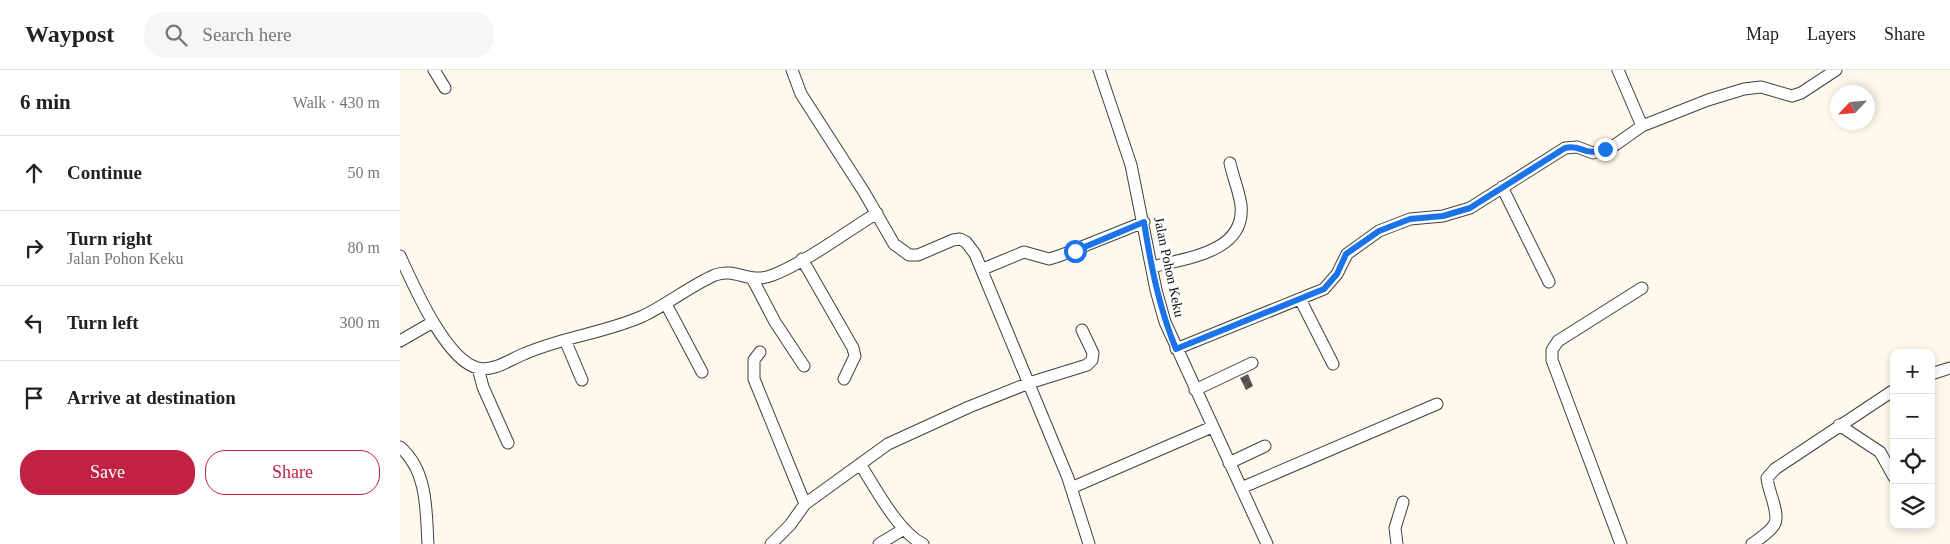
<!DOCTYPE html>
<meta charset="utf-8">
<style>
:root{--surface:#fff;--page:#f6f6f6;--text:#222;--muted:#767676;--line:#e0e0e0;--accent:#c12142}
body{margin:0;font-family:Georgia,serif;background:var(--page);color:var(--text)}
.controls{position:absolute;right:15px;bottom:15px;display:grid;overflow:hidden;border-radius:10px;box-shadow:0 2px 8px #0003}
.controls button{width:45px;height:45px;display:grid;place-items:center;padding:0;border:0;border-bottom:1px solid var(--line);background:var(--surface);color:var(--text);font:25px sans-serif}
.compass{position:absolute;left:1430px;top:15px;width:45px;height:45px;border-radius:50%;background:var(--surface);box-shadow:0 2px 8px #0003;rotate:244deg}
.stop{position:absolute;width:15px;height:15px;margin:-11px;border:4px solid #1a73e8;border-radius:50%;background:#fff}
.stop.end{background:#1a73e8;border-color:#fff;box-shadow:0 1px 5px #0008}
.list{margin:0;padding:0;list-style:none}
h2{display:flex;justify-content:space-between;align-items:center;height:65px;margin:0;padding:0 20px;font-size:21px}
h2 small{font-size:16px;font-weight:400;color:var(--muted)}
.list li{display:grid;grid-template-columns:32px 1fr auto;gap:15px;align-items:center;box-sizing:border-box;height:75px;padding:0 20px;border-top:1px solid var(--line)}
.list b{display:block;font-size:19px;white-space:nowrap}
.list p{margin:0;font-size:16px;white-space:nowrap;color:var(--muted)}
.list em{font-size:16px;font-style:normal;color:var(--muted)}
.actions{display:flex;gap:10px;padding:15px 20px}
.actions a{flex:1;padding:11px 0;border:1px solid var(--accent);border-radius:20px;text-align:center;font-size:18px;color:var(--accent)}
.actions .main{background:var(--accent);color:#fff}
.icon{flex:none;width:28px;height:28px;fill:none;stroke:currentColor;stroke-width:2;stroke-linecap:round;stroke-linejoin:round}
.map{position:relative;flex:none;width:1550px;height:474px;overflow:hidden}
header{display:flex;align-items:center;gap:30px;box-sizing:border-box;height:70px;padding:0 25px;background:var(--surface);border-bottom:1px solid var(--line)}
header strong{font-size:24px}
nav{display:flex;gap:28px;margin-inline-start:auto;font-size:18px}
.search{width:350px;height:45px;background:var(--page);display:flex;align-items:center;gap:12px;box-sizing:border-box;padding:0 18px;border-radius:20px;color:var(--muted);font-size:19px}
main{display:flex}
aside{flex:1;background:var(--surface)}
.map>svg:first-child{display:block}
.building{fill:url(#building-cross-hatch)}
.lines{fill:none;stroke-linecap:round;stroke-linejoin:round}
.minor-casing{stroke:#404040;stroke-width:13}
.minor{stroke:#fff;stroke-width:11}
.route{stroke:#1a73e8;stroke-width:6}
.labels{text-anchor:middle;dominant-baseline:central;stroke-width:5;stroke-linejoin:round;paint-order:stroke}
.street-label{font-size:14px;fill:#0d0d0d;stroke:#fff}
</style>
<header>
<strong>Waypost</strong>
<div class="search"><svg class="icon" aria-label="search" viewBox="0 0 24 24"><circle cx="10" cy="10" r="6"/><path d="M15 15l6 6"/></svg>Search here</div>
<nav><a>Map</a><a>Layers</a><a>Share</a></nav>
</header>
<main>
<aside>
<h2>6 min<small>Walk · 430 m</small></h2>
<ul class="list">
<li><svg class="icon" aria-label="ahead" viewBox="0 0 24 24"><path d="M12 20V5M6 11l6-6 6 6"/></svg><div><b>Continue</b></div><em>50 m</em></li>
<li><svg class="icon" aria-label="right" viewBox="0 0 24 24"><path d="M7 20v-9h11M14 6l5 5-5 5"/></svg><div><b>Turn right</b><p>Jalan Pohon Keku</p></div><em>80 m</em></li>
<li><svg class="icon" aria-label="left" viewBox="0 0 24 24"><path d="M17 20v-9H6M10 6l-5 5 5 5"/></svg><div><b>Turn left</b></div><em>300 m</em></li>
<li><svg class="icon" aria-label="arrive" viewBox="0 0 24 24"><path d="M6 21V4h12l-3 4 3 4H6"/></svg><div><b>Arrive at destination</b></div></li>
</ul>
<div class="actions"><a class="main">Save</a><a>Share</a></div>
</aside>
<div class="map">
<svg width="1550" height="474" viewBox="0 0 1550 474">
<defs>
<pattern id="building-cross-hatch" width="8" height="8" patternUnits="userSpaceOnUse" patternTransform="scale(1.25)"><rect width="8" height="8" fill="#564c49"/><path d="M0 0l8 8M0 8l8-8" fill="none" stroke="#69615f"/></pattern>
</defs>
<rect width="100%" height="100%" fill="#fff9ed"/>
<path class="building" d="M 848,304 L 853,316 L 846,320 L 840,308 Z"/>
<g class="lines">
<defs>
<path id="minor" d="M 34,0 L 45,18
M 392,0 L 401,24 L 464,122 L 494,174 L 509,185 L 518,185 L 553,170 L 560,169 L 566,172 L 575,184 L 668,408 L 689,474
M 699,0 L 731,95 L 756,220 L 765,252 L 867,474
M 1218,0 L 1242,56 L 1308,30 L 1344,19 L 1361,17 L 1392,26 L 1401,23 L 1436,0
M 1102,117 L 1149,212
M 0,186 C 13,214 46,291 78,298 C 93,302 111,289 124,284 C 162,267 205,263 243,246 C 268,234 290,216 315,205 C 336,197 348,215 373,205 C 406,192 446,162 477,143
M 402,189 L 453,278 L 455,286 L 444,309
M 752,197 C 785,188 846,183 841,135 C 839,121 833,107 830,93
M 583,199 L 624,182 L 649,189 L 659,186 L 744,152
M 353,210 L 375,252 L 404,296
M 900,229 L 933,294
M 266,234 L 302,302
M 165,270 L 182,310
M 0,271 L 33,252
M 776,279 L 924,219 L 937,204 L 947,184 L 979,161 L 1010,149 L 1043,146 L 1070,138 L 1165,78 L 1177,77 L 1193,83 L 1215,75 L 1242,56
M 360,282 L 354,290 L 354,309 L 405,434
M 78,298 L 83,317 L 108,373
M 1531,304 L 1550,298
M 795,320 L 852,293
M 1439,355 L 1480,382 L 1494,407
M 0,377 C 28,401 26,441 28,474
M 829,393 L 865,376
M 460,394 C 475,417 498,462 523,474
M 671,418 L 812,357
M 841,418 L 1037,334
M 371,474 L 390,455 L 405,434 L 488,374 L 569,337 L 629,313 L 687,295 L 692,290 L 693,283 L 682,260
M 479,474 L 504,459
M 997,474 L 995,458 L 1003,432
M 1221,474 L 1152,290 L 1152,280 L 1158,271 L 1242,218
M 1352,474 C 1359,469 1370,462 1374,455 C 1381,445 1368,421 1367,408 L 1375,399 L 1494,320"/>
</defs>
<use href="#minor" class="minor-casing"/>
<use href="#minor" class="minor"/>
</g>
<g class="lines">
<path class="route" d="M 675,181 L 744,152 C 751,196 759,238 776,279 L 924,219 L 937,204 L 946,184 L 979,161 L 1010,149 L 1043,146 L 1070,138 L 1165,78 C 1183,74 1182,87 1205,79"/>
</g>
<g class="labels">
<g class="street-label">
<text transform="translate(769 197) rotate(78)">Jalan Pohon Keku</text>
</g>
</g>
</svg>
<div class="controls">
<button>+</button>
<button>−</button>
<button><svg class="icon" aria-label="locate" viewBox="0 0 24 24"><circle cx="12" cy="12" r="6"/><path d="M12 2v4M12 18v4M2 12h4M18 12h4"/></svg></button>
<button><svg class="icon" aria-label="layers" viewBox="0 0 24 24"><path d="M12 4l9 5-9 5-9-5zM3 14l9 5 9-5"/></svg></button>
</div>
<svg class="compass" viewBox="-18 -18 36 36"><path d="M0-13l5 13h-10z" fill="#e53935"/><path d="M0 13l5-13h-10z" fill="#767676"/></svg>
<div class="stop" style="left:675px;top:181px"></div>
<div class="stop end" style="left:1205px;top:79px"></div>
</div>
</main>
